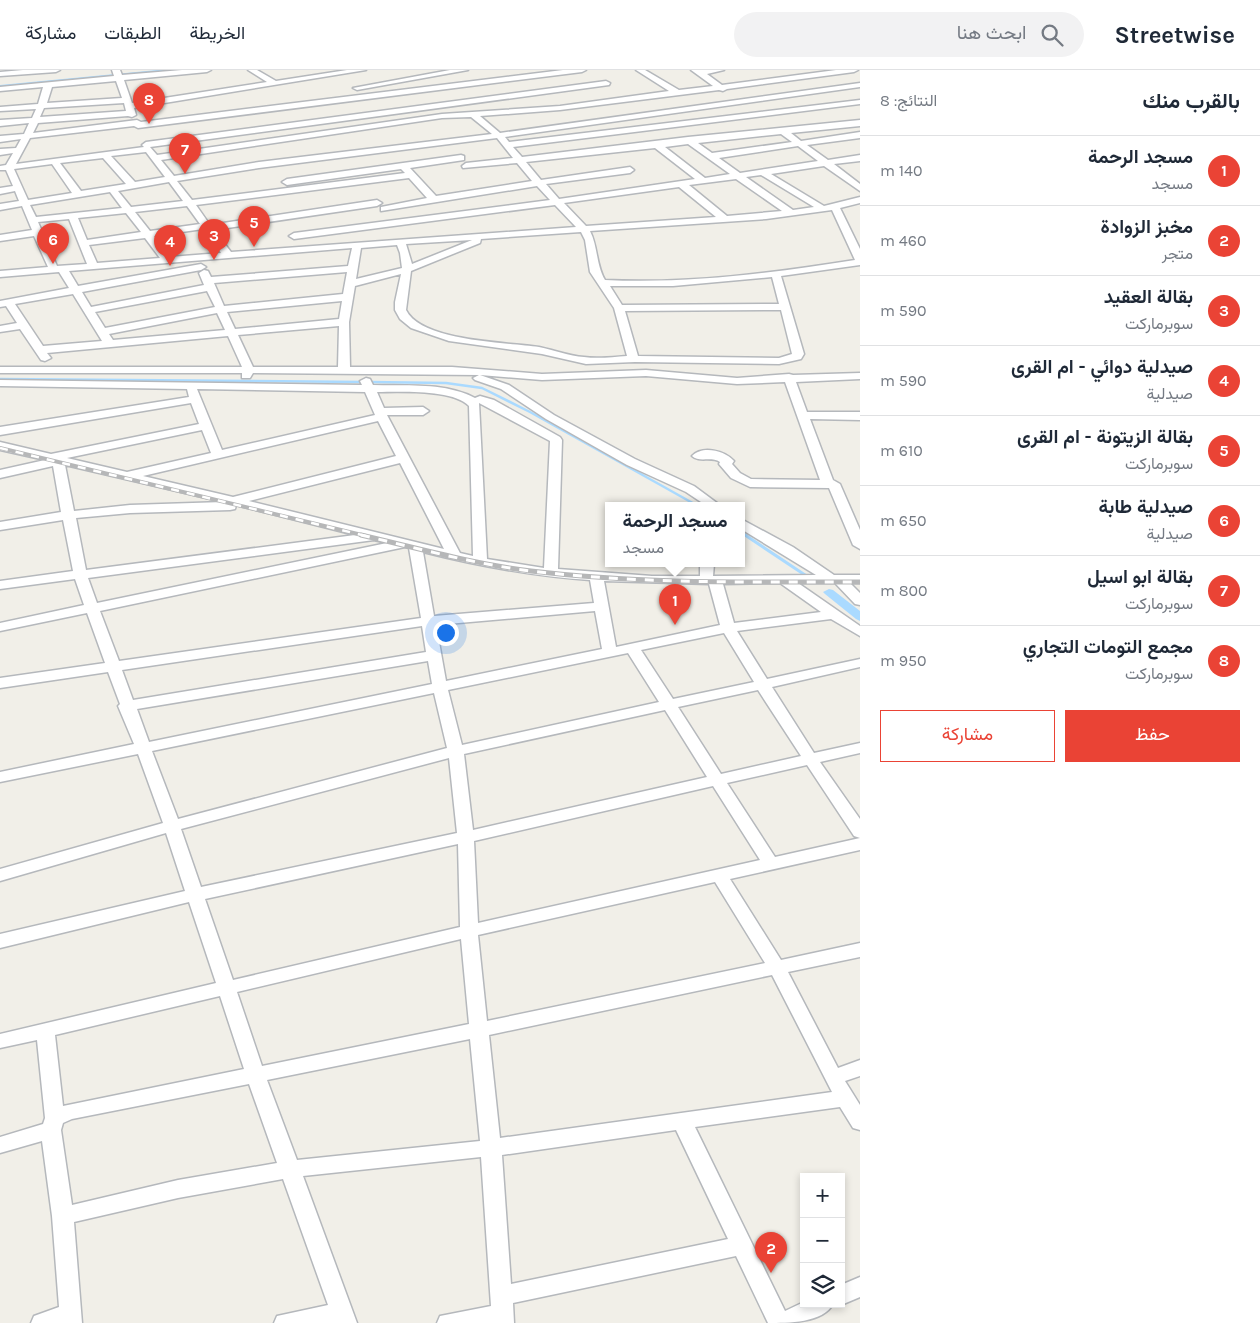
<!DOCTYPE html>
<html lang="ar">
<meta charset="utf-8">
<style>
:root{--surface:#fff;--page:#f2f2f3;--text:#1f2937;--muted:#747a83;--line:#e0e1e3;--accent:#ea4335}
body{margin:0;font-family:Karla,Vazirmatn,sans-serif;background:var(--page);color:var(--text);direction:rtl}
.controls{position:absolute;right:15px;bottom:15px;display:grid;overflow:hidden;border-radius:0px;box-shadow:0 2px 8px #0003}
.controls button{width:45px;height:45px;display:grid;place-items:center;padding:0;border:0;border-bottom:1px solid var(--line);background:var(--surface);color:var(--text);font:25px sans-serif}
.you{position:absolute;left:445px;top:562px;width:18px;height:18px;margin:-12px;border:4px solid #fff;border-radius:50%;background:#1a73e8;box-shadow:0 0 0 8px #1a73e833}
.badge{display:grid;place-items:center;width:32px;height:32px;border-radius:50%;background:var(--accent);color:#fff;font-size:16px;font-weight:700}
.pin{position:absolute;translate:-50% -41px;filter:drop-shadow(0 1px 2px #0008)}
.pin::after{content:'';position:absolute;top:26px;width:18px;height:15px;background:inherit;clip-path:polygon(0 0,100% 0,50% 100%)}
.popup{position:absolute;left:605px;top:432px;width:140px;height:65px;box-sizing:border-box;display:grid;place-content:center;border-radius:0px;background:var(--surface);filter:drop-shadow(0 1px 4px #0005);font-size:16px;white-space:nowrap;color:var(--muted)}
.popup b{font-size:19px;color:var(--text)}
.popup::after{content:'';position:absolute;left:50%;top:100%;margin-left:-10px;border:10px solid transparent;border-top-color:var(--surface)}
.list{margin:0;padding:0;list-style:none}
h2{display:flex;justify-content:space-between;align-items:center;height:65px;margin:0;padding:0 20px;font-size:21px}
h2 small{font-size:16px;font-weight:400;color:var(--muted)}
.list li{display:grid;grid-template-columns:32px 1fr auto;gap:15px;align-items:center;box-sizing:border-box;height:70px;padding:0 20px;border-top:1px solid var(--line)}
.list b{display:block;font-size:19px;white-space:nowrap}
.list p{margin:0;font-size:16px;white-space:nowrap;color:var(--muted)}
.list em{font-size:16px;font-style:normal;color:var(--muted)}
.actions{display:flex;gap:10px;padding:15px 20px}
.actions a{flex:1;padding:11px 0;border:1px solid var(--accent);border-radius:0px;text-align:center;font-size:18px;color:var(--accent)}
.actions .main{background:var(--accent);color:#fff}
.icon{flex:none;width:28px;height:28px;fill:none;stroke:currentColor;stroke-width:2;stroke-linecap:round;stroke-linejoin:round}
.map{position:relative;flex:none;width:860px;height:1253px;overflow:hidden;direction:ltr}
header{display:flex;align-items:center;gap:30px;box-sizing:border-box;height:70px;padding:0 25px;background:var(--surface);border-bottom:1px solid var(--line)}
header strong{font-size:24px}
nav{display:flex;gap:28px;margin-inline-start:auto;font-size:18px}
.search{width:350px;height:45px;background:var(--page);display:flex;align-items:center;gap:12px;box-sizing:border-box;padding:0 18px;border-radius:28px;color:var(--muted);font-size:19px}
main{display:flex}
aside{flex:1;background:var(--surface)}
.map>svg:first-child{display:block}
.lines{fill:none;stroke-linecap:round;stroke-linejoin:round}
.stream-far1{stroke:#aadaff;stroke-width:2.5}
.stream{stroke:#aadaff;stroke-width:3}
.canal{fill:#aadaff;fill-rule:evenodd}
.minor-casing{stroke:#b5b8bc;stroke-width:3}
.minor{fill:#fff;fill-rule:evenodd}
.rail-far1-casing{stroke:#b6b7b8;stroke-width:4}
.rail-casing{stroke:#b6b7b8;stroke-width:5}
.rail-far1{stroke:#fff;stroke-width:2.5;stroke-dasharray:8;stroke-linecap:butt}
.rail{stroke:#fff;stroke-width:3;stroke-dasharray:9;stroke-linecap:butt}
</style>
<header>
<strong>Streetwise</strong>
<div class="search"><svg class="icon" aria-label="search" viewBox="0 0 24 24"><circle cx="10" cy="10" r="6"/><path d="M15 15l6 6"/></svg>ابحث هنا</div>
<nav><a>الخريطة</a><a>الطبقات</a><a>مشاركة</a></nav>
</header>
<main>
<aside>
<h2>بالقرب منك<small>النتائج: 8</small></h2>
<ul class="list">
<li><span class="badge">1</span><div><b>مسجد الرحمة</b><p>مسجد</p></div><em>140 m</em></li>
<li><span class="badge">2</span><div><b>مخبز الزوادة</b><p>متجر</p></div><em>460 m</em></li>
<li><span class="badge">3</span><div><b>بقالة العقيد</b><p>سوبرماركت</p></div><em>590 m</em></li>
<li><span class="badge">4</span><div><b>صيدلية دوائي - ام القرى</b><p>صيدلية</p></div><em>590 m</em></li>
<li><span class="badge">5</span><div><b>بقالة الزيتونة - ام القرى</b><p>سوبرماركت</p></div><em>610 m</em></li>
<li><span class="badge">6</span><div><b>صيدلية طابة</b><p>صيدلية</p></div><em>650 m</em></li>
<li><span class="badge">7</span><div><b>بقالة ابو اسيل</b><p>سوبرماركت</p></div><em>800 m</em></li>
<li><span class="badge">8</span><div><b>مجمع التومات التجاري</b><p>سوبرماركت</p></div><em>950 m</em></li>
</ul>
<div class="actions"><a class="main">حفظ</a><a>مشاركة</a></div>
</aside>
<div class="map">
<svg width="860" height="1253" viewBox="0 0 860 1253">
<rect width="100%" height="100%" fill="#f1efe8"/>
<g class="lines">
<path class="stream-far1" d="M 0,309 L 363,312
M 369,312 L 446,313 L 482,318 L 530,342 L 698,436
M 741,462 L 747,466"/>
<path class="stream" d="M 745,465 L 805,505"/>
<path class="canal" d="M 157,0 L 180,0 L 177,2 L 0,19 L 0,15 Z
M 829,519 L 833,520 L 860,541 L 860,551 L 856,549 L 825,524 L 823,522 Z"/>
<defs>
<path id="minor" d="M 23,0 L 60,0 L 56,2 L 0,6 L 0,2 Z
M 112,0 L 120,0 L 122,5 L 182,0 L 211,0 L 207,2 L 124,10 L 132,33 L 267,12 L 248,0 L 257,0 L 276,11 L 347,0 L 366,0 L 134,38 L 136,45 L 132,47 L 128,46 L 38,53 L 33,63 L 137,50 L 141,52 L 563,0 L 586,0 L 582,2 L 138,58 L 134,56 L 30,68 L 16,94 L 144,77 L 142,75 L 146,72 L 606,11 L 610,13 L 609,15 L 150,77 L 157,85 L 442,44 L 560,36 L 669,21 L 636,0 L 645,0 L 679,20 L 713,16 L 691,0 L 724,0 L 707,4 L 722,15 L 836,0 L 858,0 L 854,2 L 727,19 L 723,21 L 719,20 L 560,40 L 480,46 L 500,63 L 860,13 L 860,17 L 505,67 L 509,72 L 860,30 L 860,34 L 513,77 L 522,87 L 688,67 L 860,50 L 860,56 L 791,63 L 801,71 L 860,62 L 860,68 L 807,75 L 828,90 L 860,85 L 860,91 L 834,94 L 860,114 L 860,121 L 824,96 L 771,104 L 824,136 L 860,127 L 860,133 L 840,138 L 860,179 L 860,195 L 781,206 L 804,284 L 801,289 L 779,294 L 635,292 L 586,294 L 542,284 L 449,271 L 411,258 L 400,249 L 395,240 L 395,232 L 401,204 L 355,216 L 349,252 L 350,297 L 452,297 L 542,304 L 646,300 L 737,308 L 789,304 L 793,305 L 860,303 L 860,309 L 796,312 L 807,342 L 860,342 L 860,350 L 810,349 L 833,410 L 840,414 L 860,460 L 860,479 L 853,475 L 829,418 L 750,417 L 731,408 L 719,394 L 720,392 C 711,386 699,393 692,386 C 703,375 725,381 734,391 L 732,394 L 740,403 L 751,409 L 820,410 L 785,312 L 737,314 L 646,306 L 542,310 L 480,305 L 509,315 L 554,345 L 635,389 L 694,416 L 721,436 L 707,436 L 686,422 L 627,395 L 546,349 L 501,319 L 475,310 L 473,308 L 479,305 L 253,303 L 250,308 L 242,308 L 242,303 L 0,303 L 0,297 L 242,297 L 228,266 L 47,283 L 51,288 L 45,291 L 41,290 L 20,259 L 0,262 L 0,256 L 17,253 L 6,236 L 0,237 L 0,231 L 69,218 L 59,202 L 0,207 L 0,201 L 48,197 L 34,166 L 0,171 L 0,165 L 32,160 L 22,136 L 0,140 L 0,134 L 19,131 L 15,121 L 0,124 L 0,118 L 13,116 L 6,100 L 0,100 L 0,96 L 6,95 L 13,83 L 0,85 L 0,79 L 16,78 L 21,69 L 0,72 L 0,66 L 24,64 L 29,53 L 0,56 L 0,50 L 32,48 L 36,39 L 0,41 L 0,37 L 38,34 L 43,17 L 0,21 L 0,17 L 114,6 ZM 116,11 L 122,28 L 47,33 L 52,17 ZM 124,33 L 126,41 L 40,47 L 44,38 ZM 471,47 L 492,64 L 259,92 L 174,106 L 161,90 L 442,48 ZM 781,64 L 792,72 L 712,83 L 698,73 ZM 497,68 L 513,88 L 466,93 L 462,96 L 463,98 L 517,93 L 532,111 L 436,126 L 410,98 L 464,90 L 464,86 L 461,85 L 287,109 L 282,112 L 287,115 L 401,99 L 405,103 L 192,130 L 177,111 L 259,98 ZM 688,74 L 730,104 L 705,108 L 665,77 ZM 798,76 L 818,91 L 740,103 L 719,88 ZM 655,78 L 695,109 L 559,129 L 546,114 L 630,103 L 634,100 L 630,97 L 541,110 L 526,92 ZM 146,82 L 165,107 L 135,112 L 111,86 ZM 103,88 L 126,114 L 81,121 L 60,93 ZM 52,94 L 72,123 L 28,130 L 14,99 ZM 761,105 L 814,137 L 793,140 L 746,107 ZM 409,108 L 427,128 L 381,137 L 381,141 L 537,116 L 550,130 L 294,163 L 289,166 L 294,169 L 555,135 L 576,157 L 231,182 L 214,160 L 377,136 L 382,133 L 377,130 L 210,155 L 196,135 ZM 736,109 L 782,141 L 727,146 L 689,115 ZM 169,112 L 183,131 L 131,137 L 118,121 ZM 679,117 L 716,147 L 586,156 L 564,133 ZM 110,122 L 122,138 L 36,147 L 30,135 ZM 187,136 L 200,154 L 150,161 L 135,142 ZM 832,140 L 855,190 C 773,203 688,214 605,210 C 596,195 598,177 590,161 L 766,149 ZM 126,143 L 141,162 L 87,170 L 78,148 ZM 69,149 L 87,194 L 57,196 L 38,152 ZM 203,159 L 221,183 L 170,187 L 154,166 ZM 581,162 L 585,170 L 590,202 L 614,238 L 627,286 C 613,287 598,289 584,287 C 569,286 554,280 539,277 C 507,272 422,272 406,240 L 411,201 L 480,173 L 481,169 ZM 145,168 L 160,188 L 97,193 L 89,175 ZM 472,170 L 412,194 L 406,174 ZM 397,175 L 400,183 L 402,198 L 356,209 L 361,178 ZM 352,178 L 348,196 L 211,207 L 208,201 L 204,200 L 199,203 L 204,215 L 91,237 L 82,222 L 201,200 L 206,197 L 201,194 L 78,216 L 69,201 ZM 347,202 L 343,224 L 224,236 L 214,213 ZM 772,207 L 779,234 L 622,235 L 610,216 L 673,216 ZM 207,221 L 215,237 L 105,258 L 95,242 ZM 73,224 L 102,271 L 43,276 L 15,234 ZM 342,231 L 339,249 L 235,259 L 227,242 ZM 781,240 L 792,284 L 779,288 L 638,286 L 625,241 ZM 217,243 L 225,260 L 113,270 L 109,264 ZM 339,256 L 338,297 L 253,297 L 238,265 Z
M 450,0 L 468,0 L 357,20 L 353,18 Z
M 366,308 L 370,309 L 373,315 C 406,316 445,312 475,328 L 480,326 L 494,330 L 560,367 L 562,370 L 558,499 L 652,506 L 700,506 L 700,494 L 714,494 L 713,506 L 816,505 L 741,459 L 741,449 L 793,477 L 834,505 L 860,505 L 860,513 L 850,513 L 860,523 L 860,535 L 855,534 L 835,513 L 798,513 L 860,556 L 860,566 L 831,549 L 737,561 L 767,609 L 860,589 L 860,597 L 772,617 L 814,683 L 860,673 L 860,683 L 820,692 L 860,749 L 860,768 L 854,766 L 807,695 L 727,713 L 775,787 L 860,768 L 860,780 L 730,809 L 781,890 L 860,873 L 860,887 L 788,902 L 838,998 L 860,990 L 860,1006 L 845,1011 L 860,1035 L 860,1060 L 853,1058 L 840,1037 L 695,1057 L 785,1241 L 804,1232 L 804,1234 L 833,1234 C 823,1253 788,1253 768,1253 L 736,1186 L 513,1233 L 514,1253 L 437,1253 L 440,1246 L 491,1236 L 481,1087 L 303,1106 L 357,1253 L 274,1253 L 277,1246 L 328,1235 L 283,1109 L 178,1128 L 74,1152 L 82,1253 L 31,1253 L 34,1246 L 59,1237 L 52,1146 L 42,1071 L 0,1083 L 0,1067 L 43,1054 L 45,1048 L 37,970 L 0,978 L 0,964 L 216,913 L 189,832 L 0,878 L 0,864 L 185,821 L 166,763 L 0,811 L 0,799 L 163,753 L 138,684 L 0,712 L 0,702 L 134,674 L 118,636 L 120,634 L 108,602 L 0,618 L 0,608 L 105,593 L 87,543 L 0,561 L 0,553 L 84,535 L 75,509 L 0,519 L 0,511 L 73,501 L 63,450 L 0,460 L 0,452 L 61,442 L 53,396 L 0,408 L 0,400 L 45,390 L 0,380 L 0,372 L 51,384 L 199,354 L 191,333 L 0,365 L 0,357 L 189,327 L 187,319 L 0,316 L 0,310 L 362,315 L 360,311 ZM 197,319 L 365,322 L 375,345 L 222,380 ZM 377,322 C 399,322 453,319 469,336 L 473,486 L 460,483 L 387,345 L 423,345 L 429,341 L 423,337 L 384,338 ZM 479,333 L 550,371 L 544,498 L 487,489 ZM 378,351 L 396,386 L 233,427 L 143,406 ZM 202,360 L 211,383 L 127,402 L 67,388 ZM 400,393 L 444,479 L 249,431 ZM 65,395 L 224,432 L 130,435 L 74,441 ZM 236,435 L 355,465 L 86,500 L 76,448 L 130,443 L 230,440 L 235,439 ZM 374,470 L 387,473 L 97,533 L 88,508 ZM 405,477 L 409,478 L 421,548 L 119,591 L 100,541 ZM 423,482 C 478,496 533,506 590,510 L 594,533 L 434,546 ZM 604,511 L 709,514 L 720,555 L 616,577 ZM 780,513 L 821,542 L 734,553 L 723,514 ZM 595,541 L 602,579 L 446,611 L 436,555 ZM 422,556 L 426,582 L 133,630 L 122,600 ZM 724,563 L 754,612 L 673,629 L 641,580 ZM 628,583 L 659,632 L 462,675 L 448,620 ZM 428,591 L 432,614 L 149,672 L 137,639 ZM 758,620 L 801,686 L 721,704 L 678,637 ZM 434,623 L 447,678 L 178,749 L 152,681 ZM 665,640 L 707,707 L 473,760 L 464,684 ZM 449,688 L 457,763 L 201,817 L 181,759 ZM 713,716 L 760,790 L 478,853 L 474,771 ZM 458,774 L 460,857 L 233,910 L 205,829 ZM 715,812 L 765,893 L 487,951 L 478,865 ZM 461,869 L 469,954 L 262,996 L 237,922 ZM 772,905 L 832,1022 L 500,1068 L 489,965 ZM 220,926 L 244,999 L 63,1036 L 55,965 ZM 470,969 L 480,1071 L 297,1090 L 267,1010 ZM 249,1014 L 277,1093 L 178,1110 L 72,1135 L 61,1060 L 63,1053 L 72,1049 ZM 676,1060 L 728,1169 L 511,1214 L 502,1085 Z
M 860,1207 L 860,1227 L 841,1235 L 839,1234 L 841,1234 L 841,1215 Z"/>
</defs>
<use href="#minor" class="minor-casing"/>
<use href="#minor" class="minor"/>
<defs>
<path id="rail-far1" d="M 0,378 L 366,466"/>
<path id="rail" d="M 361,465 C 417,478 474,494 531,501 C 641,514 750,512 860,512"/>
</defs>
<use href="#rail-far1" class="rail-far1-casing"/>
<use href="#rail" class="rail-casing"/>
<use href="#rail-far1" class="rail-far1"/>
<use href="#rail" class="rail"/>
</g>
</svg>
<div class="controls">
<button>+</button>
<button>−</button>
<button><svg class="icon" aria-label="layers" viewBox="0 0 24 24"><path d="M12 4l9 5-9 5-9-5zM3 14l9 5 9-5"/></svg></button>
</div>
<div class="you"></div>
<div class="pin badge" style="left:675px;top:555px">1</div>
<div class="popup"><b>مسجد الرحمة</b>مسجد</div>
<div class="pin badge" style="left:771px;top:1203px">2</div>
<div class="pin badge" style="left:214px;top:190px">3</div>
<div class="pin badge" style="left:170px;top:196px">4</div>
<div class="pin badge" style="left:254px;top:177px">5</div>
<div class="pin badge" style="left:53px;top:194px">6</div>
<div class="pin badge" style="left:185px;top:104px">7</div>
<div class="pin badge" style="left:149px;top:54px">8</div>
</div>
</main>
